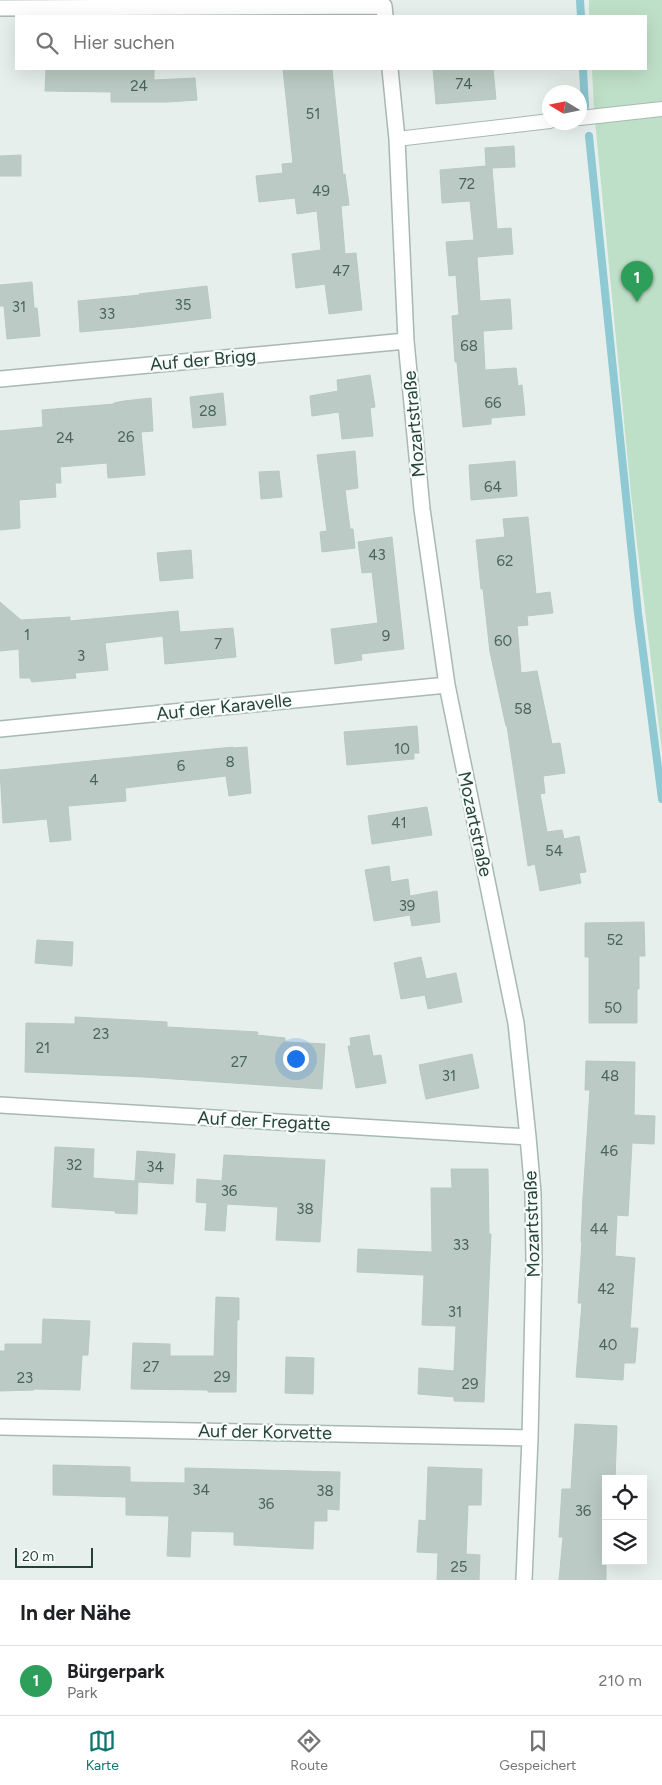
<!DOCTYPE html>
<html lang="de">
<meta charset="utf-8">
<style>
:root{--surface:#fff;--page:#f6f6f6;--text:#202124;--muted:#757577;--line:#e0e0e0;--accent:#0f766e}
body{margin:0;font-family:Figtree,sans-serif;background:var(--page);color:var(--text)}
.controls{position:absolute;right:15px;bottom:15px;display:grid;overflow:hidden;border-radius:0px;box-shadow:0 5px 20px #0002}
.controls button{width:45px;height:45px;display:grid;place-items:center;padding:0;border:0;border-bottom:1px solid var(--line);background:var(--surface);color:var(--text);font:25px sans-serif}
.compass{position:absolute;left:542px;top:85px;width:45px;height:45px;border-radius:50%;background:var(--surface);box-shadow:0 5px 20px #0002;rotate:280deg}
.scale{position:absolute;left:15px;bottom:12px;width:78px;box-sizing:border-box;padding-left:5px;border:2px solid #24423a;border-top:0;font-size:14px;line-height:18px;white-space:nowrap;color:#24423a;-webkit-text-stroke:4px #f7fbf9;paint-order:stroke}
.you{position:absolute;left:295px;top:1058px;width:18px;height:18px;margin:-12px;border:4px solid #fff;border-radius:50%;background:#1a73e8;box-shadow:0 0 0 8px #1a73e833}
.badge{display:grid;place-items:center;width:32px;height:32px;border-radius:50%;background:var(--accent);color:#fff;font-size:16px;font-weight:700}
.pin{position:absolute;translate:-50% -41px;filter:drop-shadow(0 1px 2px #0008)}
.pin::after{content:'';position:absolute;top:26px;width:18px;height:15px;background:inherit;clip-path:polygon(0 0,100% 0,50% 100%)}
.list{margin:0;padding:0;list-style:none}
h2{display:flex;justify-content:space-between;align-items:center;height:65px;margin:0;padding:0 20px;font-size:21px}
h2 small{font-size:16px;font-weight:400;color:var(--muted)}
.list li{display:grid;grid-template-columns:32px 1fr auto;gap:15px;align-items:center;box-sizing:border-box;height:70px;padding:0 20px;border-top:1px solid var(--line)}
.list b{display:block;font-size:19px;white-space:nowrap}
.list p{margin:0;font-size:16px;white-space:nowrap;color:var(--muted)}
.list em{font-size:16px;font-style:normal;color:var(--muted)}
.icon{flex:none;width:28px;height:28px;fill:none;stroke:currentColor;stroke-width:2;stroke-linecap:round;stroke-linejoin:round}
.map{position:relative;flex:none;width:662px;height:1580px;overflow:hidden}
.search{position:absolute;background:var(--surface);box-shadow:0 5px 20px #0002;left:15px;right:15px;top:15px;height:55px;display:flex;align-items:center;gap:12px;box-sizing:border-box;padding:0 18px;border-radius:0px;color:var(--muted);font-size:19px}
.sheet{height:135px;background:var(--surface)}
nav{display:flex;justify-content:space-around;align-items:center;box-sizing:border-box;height:70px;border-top:1px solid var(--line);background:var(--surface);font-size:14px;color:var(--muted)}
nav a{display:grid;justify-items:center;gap:2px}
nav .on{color:var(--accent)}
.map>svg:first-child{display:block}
.green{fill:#bfe0c8}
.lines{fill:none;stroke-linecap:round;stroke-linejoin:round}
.stream{stroke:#8ec9d4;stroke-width:8}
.building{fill:#bbcac4;stroke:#b8c9c2}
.lane-casing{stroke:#a8b8b2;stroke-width:16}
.street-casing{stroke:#a8b8b2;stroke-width:18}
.lane{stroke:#fff;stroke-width:14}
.street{stroke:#fff;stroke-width:15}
.labels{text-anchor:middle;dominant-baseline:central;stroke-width:4.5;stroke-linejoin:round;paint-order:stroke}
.number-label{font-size:15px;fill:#4a645c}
.street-label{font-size:18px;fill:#24423a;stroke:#f7fbf9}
</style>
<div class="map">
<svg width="662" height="1580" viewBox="0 0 662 1580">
<rect width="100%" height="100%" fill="#e6efeb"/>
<path class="green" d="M 589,0 L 662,0 L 662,752 L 631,494 L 594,111 L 592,69 L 646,69 L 646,16 L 589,16 Z"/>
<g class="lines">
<path class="stream" d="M 580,0 L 581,16
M 583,69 L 585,106
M 589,136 L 638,613 L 662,799"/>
</g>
<path class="building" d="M 46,69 L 154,69 L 154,80 L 195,78 L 197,100 L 168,102 L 111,102 L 111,92 L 45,91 Z
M 283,69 L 332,69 L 343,175 L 345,174 L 349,205 L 341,206 L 345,254 L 356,253 L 362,310 L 329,314 L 325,284 L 296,288 L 292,254 L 321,250 L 317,211 L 297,214 L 295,198 L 259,202 L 256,176 L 283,173 L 282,164 L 293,163 Z
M 433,69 L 493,69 L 496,99 L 436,104 Z
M 514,146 L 515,167 L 492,168 L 497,229 L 511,228 L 513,254 L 477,257 L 480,301 L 510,299 L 511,312 L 512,329 L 483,331 L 485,370 L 516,368 L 518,386 L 522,385 L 525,415 L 491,418 L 491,424 L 463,427 L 457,362 L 455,362 L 452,316 L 459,315 L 456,275 L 449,276 L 446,242 L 474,240 L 470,201 L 442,203 L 440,170 L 486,166 L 485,148 Z
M 21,155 L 21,176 L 0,176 L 0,156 Z
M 32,282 L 34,308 L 37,308 L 40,336 L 7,339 L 4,306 L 0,306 L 0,285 Z
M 207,286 L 211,318 L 136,327 L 80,332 L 78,301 L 140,295 L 139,294 Z
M 370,375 L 375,407 L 370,408 L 373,436 L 342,439 L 339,412 L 312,416 L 310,396 L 338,391 L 337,380 Z
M 223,393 L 226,425 L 193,428 L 190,397 Z
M 151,398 L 153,431 L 141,432 L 145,475 L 108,478 L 107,463 L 60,467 L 61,483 L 55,483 L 56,497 L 19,500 L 20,528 L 0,530 L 0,431 L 43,427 L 42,410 L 114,404 L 114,403 L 124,401 Z
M 355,451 L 358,488 L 345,490 L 350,529 L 353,529 L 355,548 L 322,552 L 320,532 L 327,531 L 317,455 Z
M 515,461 L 517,496 L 471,500 L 469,465 Z
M 279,471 L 282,497 L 261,499 L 259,472 Z
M 528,517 L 536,594 L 550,592 L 553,613 L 527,616 L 528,625 L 517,626 L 521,673 L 537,671 L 552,744 L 560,743 L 565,773 L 543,776 L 545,793 L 540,794 L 547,832 L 562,830 L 564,839 L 579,836 L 586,872 L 579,873 L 581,883 L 540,891 L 535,864 L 528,866 L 507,726 L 506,726 L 490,652 L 483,589 L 481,589 L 476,540 L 505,537 L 503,519 Z
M 392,537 L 404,649 L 361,654 L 362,660 L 335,664 L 331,629 L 378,623 L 372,572 L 362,573 L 358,542 Z
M 191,550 L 193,578 L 160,581 L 157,553 Z
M 0,602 L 21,620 L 70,617 L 70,621 L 178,611 L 180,632 L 233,628 L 236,657 L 165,664 L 163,636 L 105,643 L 108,670 L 75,673 L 76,678 L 32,682 L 30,678 L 20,678 L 19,649 L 0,651 Z
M 417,726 L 419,753 L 414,753 L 414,759 L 347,765 L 344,732 Z
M 233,747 L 233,748 L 247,747 L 251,793 L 229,796 L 226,776 L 125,788 L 126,801 L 68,806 L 71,840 L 50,842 L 47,819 L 3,823 L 0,770 Z
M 427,807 L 432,835 L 372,844 L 368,816 Z
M 389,866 L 391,882 L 408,879 L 410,896 L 437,891 L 440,922 L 412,926 L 410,915 L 374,921 L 365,870 Z
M 644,922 L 645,956 L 639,956 L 639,989 L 637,989 L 637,1023 L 589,1023 L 589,957 L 585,957 L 585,923 Z
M 37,940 L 73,942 L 72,966 L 35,963 Z
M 421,957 L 426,979 L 456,973 L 462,1002 L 428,1009 L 425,995 L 401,999 L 394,963 Z
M 75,1017 L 167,1022 L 167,1027 L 258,1032 L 257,1035 L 285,1038 L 285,1042 L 325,1044 L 322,1089 L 144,1077 L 25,1072 L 26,1023 L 75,1024 Z
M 369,1035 L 373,1056 L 381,1055 L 386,1083 L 356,1088 L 348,1046 L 351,1046 L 350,1038 Z
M 472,1054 L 479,1088 L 426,1099 L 419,1065 Z
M 586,1061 L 635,1062 L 634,1115 L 655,1116 L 654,1144 L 632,1143 L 628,1216 L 617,1215 L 615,1256 L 635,1258 L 630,1328 L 638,1328 L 635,1363 L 624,1363 L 623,1380 L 576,1377 L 582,1303 L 578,1303 L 582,1242 L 581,1242 L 583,1197 L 590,1090 L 585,1090 Z
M 55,1147 L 94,1149 L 93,1178 L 135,1181 L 137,1151 L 175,1154 L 173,1184 L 138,1182 L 137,1214 L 115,1213 L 116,1211 L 52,1207 Z
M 224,1155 L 325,1160 L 320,1242 L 276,1240 L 278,1207 L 227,1204 L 225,1231 L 205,1230 L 207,1203 L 196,1202 L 197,1179 L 222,1181 Z
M 451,1169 L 488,1169 L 489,1234 L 491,1234 L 484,1402 L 454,1401 L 454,1397 L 418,1394 L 419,1368 L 454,1371 L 456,1326 L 422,1325 L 424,1275 L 357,1272 L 358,1249 L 432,1252 L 431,1188 L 452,1188 Z
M 216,1297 L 239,1298 L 239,1320 L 237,1320 L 236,1392 L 208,1392 L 208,1390 L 131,1389 L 133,1343 L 170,1344 L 170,1356 L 214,1356 Z
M 43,1319 L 90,1321 L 88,1355 L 82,1355 L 80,1390 L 34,1389 L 34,1390 L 0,1391 L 0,1351 L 5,1351 L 5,1344 L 42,1344 Z
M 286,1357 L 314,1358 L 313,1394 L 285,1393 Z
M 575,1424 L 617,1426 L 615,1479 L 606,1479 L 606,1580 L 559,1580 L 563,1537 L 559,1537 L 562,1489 L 571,1489 Z
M 53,1465 L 130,1467 L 130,1482 L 185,1483 L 185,1468 L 340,1472 L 339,1510 L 327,1509 L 327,1521 L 314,1521 L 313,1549 L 234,1545 L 234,1532 L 191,1531 L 190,1557 L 167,1556 L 169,1516 L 126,1515 L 126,1497 L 53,1495 Z
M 428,1467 L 482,1469 L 481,1505 L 468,1505 L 466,1554 L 480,1555 L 479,1580 L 437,1580 L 438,1553 L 417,1552 L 419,1520 L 426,1521 Z"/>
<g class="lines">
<defs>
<path id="lane" d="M 580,118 L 662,109
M 397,139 L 550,121"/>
<path id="street" d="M 0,8 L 384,6 L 385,16
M 390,69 L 397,139 L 406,341 L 422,509 L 447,685 L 516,1023 L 528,1137 L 533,1193 L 534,1261 L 530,1438 L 524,1580
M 0,379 L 406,341
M 0,729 L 447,685
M 0,1105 L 528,1137
M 0,1427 L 530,1438"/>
</defs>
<use href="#lane" class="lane-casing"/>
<use href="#street" class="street-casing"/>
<use href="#lane" class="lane"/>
<use href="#street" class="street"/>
</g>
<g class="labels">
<g class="number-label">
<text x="464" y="84">74</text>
<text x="139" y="86">24</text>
<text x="313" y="114">51</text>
<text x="467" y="184">72</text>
<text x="321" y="191">49</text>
<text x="341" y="271">47</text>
<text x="183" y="305">35</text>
<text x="19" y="307">31</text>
<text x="107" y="314">33</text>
<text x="469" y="346">68</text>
<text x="493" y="403">66</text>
<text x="208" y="411">28</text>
<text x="126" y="437">26</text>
<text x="65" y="438">24</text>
<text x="493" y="487">64</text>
<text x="377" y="555">43</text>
<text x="505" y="561">62</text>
<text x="27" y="635">1</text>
<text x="386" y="636">9</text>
<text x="503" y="641">60</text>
<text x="218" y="644">7</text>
<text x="81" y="656">3</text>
<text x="523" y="709">58</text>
<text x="402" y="749">10</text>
<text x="230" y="762">8</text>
<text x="181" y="766">6</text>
<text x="94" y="780">4</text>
<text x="399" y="823">41</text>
<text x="554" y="851">54</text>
<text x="407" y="906">39</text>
<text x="615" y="940">52</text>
<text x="613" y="1008">50</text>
<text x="101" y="1034">23</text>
<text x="43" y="1048">21</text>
<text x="239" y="1062">27</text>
<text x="449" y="1076">31</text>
<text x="610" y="1076">48</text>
<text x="609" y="1151">46</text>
<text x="74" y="1165">32</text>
<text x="155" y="1167">34</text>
<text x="229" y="1191">36</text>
<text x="305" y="1209">38</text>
<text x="599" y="1229">44</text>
<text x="461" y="1245">33</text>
<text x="606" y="1289">42</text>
<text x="455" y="1312">31</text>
<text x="608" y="1345">40</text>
<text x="151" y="1367">27</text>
<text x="222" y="1377">29</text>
<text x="25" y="1378">23</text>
<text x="470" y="1384">29</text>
<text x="201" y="1490">34</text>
<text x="325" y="1491">38</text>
<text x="266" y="1504">36</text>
<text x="583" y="1511">36</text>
<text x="459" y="1567">25</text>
</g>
<g class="street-label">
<text transform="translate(203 360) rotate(-5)">Auf der Brigg</text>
<text transform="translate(414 424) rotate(-95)">Mozartstraße</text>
<text transform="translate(224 707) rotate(-6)">Auf der Karavelle</text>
<text transform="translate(475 824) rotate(78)">Mozartstraße</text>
<text transform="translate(264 1121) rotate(3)">Auf der Fregatte</text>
<text transform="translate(532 1224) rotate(-92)">Mozartstraße</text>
<text transform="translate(265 1432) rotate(1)">Auf der Korvette</text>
</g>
</g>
</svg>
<div class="controls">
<button><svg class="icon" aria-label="locate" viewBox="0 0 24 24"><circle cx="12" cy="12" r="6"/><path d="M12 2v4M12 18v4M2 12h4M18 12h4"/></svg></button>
<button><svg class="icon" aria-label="layers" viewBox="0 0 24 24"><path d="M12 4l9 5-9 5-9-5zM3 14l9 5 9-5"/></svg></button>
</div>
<svg class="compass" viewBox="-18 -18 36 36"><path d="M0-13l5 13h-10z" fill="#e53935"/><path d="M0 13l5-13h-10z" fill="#757577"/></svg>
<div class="scale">20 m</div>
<div class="you"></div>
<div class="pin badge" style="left:637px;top:302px;background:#2e9e5b">1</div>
<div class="search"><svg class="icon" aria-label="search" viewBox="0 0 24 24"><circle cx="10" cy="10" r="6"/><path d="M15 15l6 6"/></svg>Hier suchen</div>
</div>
<section class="sheet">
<h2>In der Nähe<small></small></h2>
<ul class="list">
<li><span class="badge" style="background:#2e9e5b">1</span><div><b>Bürgerpark</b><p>Park</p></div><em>210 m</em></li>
</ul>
</section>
<nav>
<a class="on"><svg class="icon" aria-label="map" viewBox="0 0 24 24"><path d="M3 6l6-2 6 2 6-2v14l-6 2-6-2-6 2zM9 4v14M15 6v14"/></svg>Karte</a>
<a><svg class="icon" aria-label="directions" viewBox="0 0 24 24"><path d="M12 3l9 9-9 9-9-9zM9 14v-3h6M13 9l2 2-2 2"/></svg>Route</a>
<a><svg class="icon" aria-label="saved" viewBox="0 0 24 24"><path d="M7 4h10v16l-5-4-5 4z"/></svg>Gespeichert</a>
</nav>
